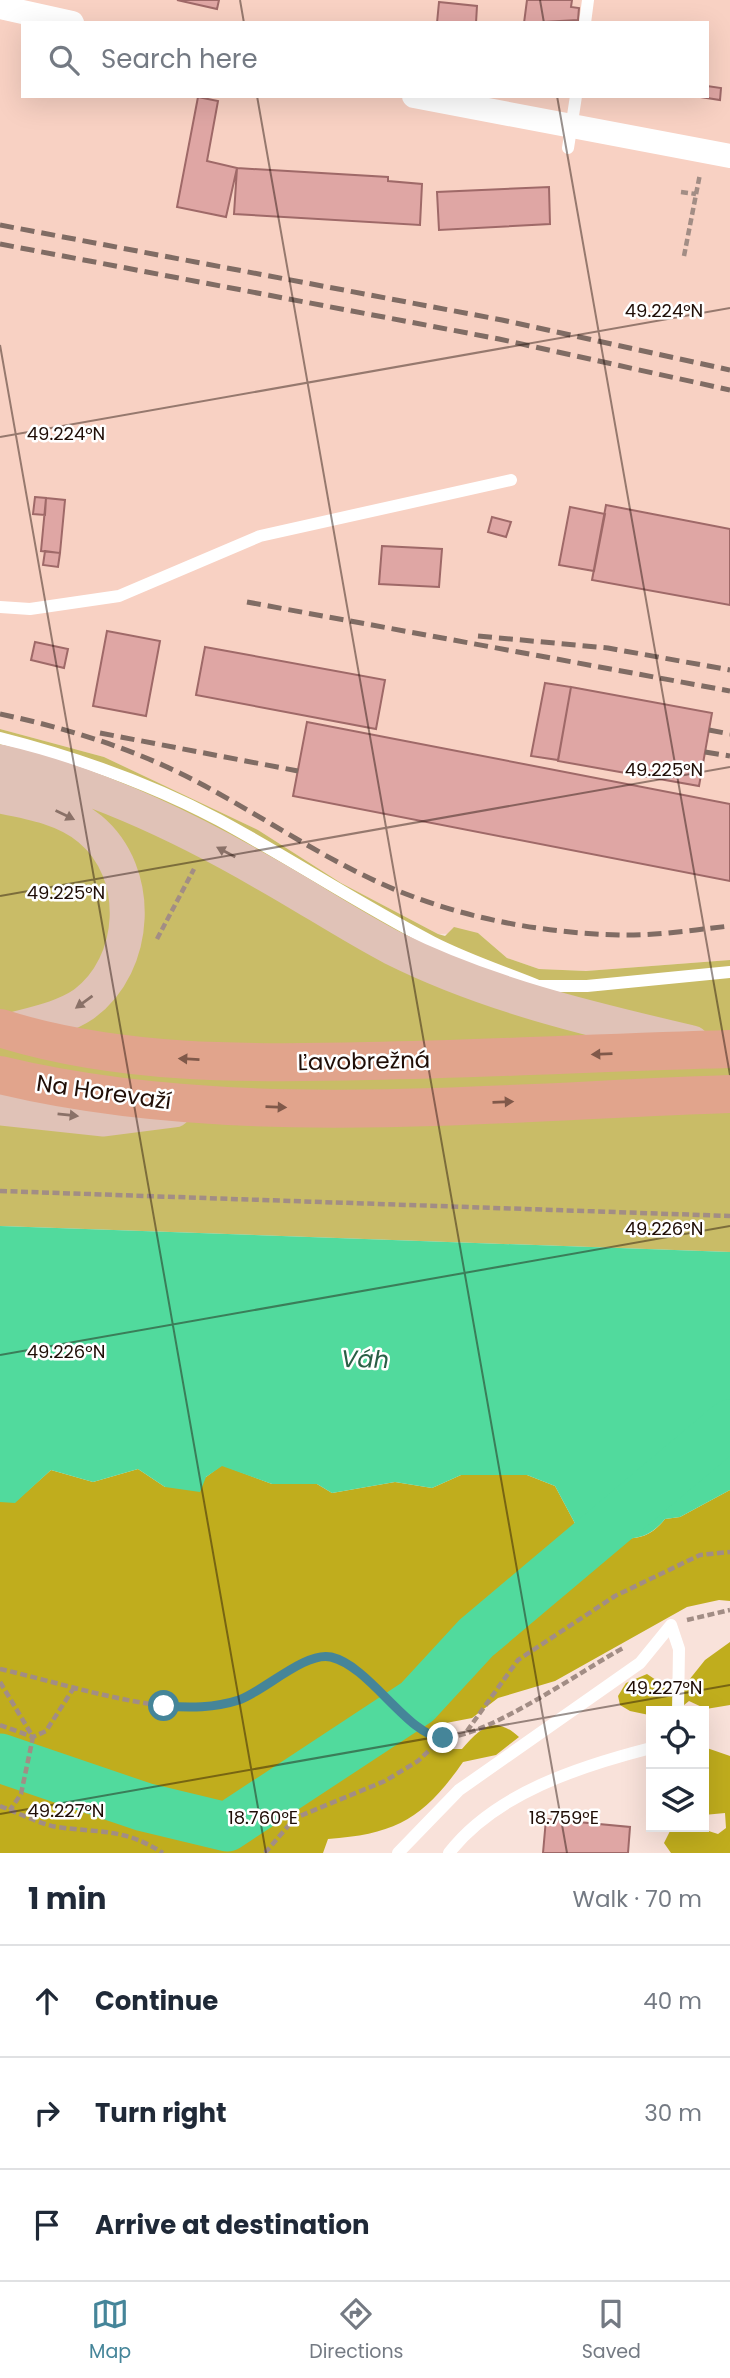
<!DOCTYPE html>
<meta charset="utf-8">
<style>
:root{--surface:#fff;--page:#f6f6f7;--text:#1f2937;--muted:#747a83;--line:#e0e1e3;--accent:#458599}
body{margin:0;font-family:Poppins,sans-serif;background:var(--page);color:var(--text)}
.controls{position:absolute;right:21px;bottom:21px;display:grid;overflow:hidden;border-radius:0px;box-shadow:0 7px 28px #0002}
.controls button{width:63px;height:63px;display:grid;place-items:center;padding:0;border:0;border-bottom:2px solid var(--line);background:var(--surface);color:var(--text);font:35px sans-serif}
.stop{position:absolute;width:21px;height:21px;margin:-16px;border:5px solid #458599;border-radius:50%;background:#fff}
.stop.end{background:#458599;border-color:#fff;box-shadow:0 2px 7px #0008}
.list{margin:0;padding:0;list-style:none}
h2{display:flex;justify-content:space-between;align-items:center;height:91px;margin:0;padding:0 28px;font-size:30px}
h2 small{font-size:23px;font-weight:400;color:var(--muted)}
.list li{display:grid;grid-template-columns:46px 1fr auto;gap:21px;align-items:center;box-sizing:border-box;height:112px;padding:0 28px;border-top:2px solid var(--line)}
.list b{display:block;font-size:26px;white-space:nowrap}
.list em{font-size:23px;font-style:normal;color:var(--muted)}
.icon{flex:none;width:38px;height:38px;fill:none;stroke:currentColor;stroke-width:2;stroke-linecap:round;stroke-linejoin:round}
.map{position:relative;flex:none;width:730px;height:1853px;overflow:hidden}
.search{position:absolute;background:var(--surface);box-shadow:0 7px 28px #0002;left:21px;right:21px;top:21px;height:77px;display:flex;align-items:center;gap:18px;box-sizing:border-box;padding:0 24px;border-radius:0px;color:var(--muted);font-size:26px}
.sheet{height:427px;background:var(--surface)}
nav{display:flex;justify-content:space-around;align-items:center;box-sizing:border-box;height:98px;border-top:2px solid var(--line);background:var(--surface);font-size:19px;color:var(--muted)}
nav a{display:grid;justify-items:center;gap:4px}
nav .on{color:var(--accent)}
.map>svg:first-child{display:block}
.built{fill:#f8d1c3;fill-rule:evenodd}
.green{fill:#c9bc67}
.forest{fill:#c0ad1d}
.water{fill:#51da9d}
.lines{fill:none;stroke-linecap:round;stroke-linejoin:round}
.river{stroke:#51da9d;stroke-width:49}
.building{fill:#dfa6a4;stroke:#9f6968;stroke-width:2}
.path{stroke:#a28d85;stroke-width:4.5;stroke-dasharray:7 3.5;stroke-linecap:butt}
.lane{stroke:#fff;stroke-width:12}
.street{stroke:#fff;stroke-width:24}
.secondary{stroke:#e0c2b7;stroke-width:35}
.primary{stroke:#e1a48c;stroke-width:38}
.rail{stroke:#806c64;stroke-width:5;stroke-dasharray:14 7;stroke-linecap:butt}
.oneway{fill:#8a7168}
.oneway2{fill:#80594a}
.route{stroke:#458599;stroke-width:9}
.ticks{fill:none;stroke:#200e07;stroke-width:2;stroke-opacity:0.45}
.labels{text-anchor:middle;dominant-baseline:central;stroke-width:5;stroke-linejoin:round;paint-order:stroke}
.street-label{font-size:23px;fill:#200e07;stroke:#fff}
.water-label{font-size:24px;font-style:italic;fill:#295f45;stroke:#fff}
.ticks-label{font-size:18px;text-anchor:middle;fill:#200e07;stroke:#fff;stroke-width:5;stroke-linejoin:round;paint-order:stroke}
</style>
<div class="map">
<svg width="730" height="1853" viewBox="0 0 730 1853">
<rect width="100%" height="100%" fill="#f9e2da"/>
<path class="built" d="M 0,0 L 730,0 L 730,960 L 586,971 L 539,969 L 507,958 L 478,933 L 438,934 L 341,883 L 258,830 L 104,757 L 0,729 ZM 23,23 L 707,23 L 707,96 L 23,96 Z"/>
<path class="green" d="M 0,729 L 104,757 L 258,830 L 341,883 L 438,934 L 445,936 L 454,927 L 478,933 L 507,958 L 539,969 L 586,971 L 730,960 L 730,1252 L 0,1226 Z"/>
<path class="forest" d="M 222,1465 L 272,1484 L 317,1484 L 332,1493 L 395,1482 L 432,1488 L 461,1475 L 527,1475 L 555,1486 L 579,1531 C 614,1536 641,1550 665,1519 L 680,1517 L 730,1490 L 730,1601 L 719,1600 L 687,1607 L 555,1681 L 498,1698 L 472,1718 L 446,1723 L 433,1736 L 442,1749 L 462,1749 C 480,1728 494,1714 519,1737 L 496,1755 L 463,1762 C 424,1818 397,1834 328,1839 L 323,1853 L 0,1853 L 0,1502 L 15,1502 L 51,1470 L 93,1482 L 138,1469 L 165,1487 L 206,1477 Z
M 730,1642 L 730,1705 L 706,1709 L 689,1701 L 678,1710 L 651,1711 L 649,1715 L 630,1711 L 620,1705 L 618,1696 L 626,1683 L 647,1674 L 662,1684 L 685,1685 L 705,1660 Z
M 704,1747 L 730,1756 L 730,1853 L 671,1853 L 664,1843 L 672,1827 L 696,1827 L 718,1834 L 726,1828 L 725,1813 L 704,1815 Z"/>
<path class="water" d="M 0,1226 L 730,1252 L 730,1490 L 680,1517 L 665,1519 C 640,1550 614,1536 579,1531 L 555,1486 L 527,1475 L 461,1475 L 432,1488 L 395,1482 L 332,1493 L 317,1484 L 272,1484 L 222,1466 L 206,1477 L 200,1492 L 165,1487 L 138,1469 L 93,1482 L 51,1470 L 15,1503 L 0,1502 Z"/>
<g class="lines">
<path class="river" d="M 0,1758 L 144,1807 L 227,1827 L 417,1702 L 476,1638 L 730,1424"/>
</g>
<path class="building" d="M 177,0 L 219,0 L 217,9 Z
M 527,0 L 572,0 L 571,7 L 579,8 L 578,20 L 524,23 Z
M 439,2 L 477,6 L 476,23 L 437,23 Z
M 707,86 L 721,88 L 720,100 L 694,96 L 707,96 Z
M 198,97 L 218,101 L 207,161 L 237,168 L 226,217 L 177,207 Z
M 237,168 L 388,177 L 388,181 L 422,184 L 420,225 L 234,214 Z
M 549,187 L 550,224 L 439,230 L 437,192 Z
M 35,497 L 46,498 L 45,515 L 33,514 Z
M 46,498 L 65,500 L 60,553 L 41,551 Z
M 606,505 L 730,529 L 730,605 L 592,580 Z
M 570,507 L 605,514 L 594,571 L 559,565 Z
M 492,517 L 511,522 L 506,537 L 488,532 Z
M 382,546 L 442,549 L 439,587 L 379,584 Z
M 45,551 L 60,553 L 58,567 L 43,565 Z
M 107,631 L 160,641 L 146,716 L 93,706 Z
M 35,642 L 68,649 L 64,668 L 31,660 Z
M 205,647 L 385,680 L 376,729 L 196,695 Z
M 545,683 L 571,687 L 558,760 L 531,756 Z
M 571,687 L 712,713 L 699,786 L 558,761 Z
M 307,722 L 730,804 L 730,881 L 293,796 Z
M 546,1819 L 630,1827 L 628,1853 L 543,1853 Z"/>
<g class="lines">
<path class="path" d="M 681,192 L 696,194
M 684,256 L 700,174
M 157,939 L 194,869
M 0,1191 L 730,1216
M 687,1620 L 730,1610
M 0,1669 C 58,1682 157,1715 214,1706 C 229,1704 245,1698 259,1690 C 279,1680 305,1652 330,1657 C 358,1663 385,1696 405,1715 C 414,1722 424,1735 435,1737 C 475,1747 586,1667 625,1647
M 0,1682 L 33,1737 L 21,1794 L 10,1810
M 0,1725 L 33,1737 L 46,1731 L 75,1686
M 467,1731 L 518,1660 L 615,1596 L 700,1555 L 730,1552
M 0,1806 C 19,1813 37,1823 57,1827 C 100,1833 124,1828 163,1853
M 265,1853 L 295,1818 L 385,1781 L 418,1761 L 442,1738"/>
<path class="lane" d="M 585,23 L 588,0
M 568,148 L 576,96
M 0,607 L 30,609 L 119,596 L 260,536 L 511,480
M 0,738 C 75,757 151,784 219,820 C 291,859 359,904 432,942 C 465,959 501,971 536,985
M 529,986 L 587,986 L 730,972
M 671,1625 L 679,1649 L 678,1711
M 398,1853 L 459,1790 L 640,1663 L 671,1625
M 449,1853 C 495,1793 581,1766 651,1748"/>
<path class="street" d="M 0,7 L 72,23
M 414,96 L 730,156"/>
<path class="secondary" d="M 0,762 C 92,783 183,826 264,873 C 307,897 349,925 393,948 C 487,995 590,1019 692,1043
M 0,796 C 31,802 65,808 90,829 C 143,873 138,964 84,1004 C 62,1019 33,1024 8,1031
M 0,1108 L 104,1119 L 174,1110"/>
<path class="primary" d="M 0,1028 C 118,1065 247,1064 369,1061 C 489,1059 610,1052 730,1049
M 0,1075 C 231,1131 494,1102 730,1094"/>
<path class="rail" d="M 0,225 L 502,320 L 730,370
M 0,244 L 499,339 L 730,390
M 247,602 L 730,691
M 478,636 L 608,648 L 730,670
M 0,714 C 71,729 141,751 205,786 C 272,822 334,866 406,894 C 473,920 546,933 619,935 C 655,936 693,930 730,926
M 709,730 L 730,734
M 100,733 L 298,771
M 705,752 L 730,756"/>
</g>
<defs><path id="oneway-solid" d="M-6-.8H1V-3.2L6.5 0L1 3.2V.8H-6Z" transform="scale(1.75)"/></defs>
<g class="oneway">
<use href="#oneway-solid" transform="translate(65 815) rotate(26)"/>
<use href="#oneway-solid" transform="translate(226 852) rotate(-152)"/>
<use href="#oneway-solid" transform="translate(84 1002) rotate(144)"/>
<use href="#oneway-solid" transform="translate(68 1115) rotate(6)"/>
</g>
<g class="oneway2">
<use href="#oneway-solid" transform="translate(602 1054) rotate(178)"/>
<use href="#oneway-solid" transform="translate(189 1059) rotate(-177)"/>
<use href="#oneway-solid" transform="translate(503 1102) rotate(-2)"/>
<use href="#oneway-solid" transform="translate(276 1107) rotate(2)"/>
</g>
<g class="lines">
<path class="route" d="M 164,1706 C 190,1708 214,1708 239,1700 C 264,1691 306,1651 331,1657 C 370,1666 408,1736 443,1738"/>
</g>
<path class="ticks" d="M 240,0 L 244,23M 540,0 L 544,23M 257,96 L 567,1853M 557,96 L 730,1075M 0,345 L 266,1853M 0,437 L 730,308M 0,896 L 730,767M 0,1355 L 730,1226M 0,1814 L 730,1685"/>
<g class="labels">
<g class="street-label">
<text transform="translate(364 1061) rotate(-1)">Ľavobrežná</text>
<text transform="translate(104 1092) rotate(8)">Na Horevaží</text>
</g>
<g class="water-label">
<text transform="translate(365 1359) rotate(1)">Váh</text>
</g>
</g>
<g class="ticks-label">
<text x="664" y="317">49.224°N</text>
<text x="66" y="440">49.224°N</text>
<text x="664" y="776">49.225°N</text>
<text x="66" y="899">49.225°N</text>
<text x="664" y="1235">49.226°N</text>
<text x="66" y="1358">49.226°N</text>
<text x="664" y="1694">49.227°N</text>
<text x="66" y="1817">49.227°N</text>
<text x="263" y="1824">18.760°E</text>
<text x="564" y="1824">18.759°E</text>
</g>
</svg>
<div class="controls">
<button><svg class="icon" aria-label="locate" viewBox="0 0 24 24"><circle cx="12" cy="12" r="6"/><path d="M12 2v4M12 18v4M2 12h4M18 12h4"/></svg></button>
<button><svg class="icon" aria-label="layers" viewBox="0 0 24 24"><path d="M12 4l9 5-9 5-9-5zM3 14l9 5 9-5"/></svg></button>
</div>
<div class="stop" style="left:164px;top:1706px"></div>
<div class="stop end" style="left:443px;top:1738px"></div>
<div class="search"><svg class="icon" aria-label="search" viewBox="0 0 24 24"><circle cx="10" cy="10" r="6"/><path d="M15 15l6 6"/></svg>Search here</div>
</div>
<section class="sheet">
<h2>1 min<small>Walk · 70 m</small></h2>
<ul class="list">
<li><svg class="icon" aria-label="ahead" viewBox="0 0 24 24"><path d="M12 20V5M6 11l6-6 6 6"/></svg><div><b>Continue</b></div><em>40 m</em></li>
<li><svg class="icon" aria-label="right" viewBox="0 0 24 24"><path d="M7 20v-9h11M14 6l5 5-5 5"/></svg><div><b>Turn right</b></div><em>30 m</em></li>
<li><svg class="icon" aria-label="arrive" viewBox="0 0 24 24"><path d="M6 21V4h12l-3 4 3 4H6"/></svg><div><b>Arrive at destination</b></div></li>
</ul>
</section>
<nav>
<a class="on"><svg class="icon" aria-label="map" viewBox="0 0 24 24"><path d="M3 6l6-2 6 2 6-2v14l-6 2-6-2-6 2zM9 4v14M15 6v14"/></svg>Map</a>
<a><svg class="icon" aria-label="directions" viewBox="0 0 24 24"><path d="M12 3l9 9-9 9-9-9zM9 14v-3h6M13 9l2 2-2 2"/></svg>Directions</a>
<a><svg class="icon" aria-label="saved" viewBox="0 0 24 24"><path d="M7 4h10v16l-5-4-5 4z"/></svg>Saved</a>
</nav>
